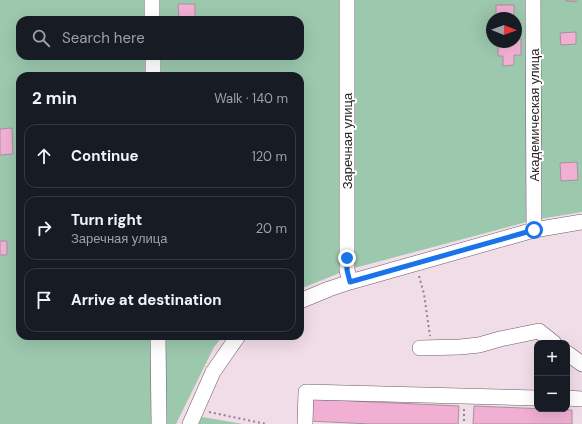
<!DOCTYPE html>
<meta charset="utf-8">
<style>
:root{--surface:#171b24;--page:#20242c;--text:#f1f3f6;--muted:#9ea1a6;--line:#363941}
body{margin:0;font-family:"DM Sans",sans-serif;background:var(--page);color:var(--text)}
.controls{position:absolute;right:12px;bottom:12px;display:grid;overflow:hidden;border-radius:8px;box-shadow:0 4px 16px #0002}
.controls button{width:36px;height:36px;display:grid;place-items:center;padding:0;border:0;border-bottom:1px solid var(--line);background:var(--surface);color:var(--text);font:20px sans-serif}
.compass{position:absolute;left:486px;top:12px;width:36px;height:36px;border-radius:50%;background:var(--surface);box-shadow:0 4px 16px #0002;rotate:91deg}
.stop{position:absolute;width:12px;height:12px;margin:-9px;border:3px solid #1a73e8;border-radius:50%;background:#fff}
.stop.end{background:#1a73e8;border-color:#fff;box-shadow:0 1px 4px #0008}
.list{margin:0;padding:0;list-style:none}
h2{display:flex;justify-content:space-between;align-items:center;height:52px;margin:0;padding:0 16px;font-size:17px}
h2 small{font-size:13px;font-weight:400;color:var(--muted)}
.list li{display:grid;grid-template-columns:26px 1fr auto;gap:12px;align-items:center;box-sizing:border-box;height:64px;margin:0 8px 8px;padding:0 8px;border:1px solid var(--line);border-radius:12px}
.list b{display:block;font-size:15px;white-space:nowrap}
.list p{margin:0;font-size:13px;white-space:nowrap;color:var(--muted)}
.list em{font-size:13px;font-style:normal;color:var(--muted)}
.icon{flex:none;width:22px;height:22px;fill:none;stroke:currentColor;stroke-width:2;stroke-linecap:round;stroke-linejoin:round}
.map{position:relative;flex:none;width:582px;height:424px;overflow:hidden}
.search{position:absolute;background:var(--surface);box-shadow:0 4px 16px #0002;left:16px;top:16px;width:288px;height:44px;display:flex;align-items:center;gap:10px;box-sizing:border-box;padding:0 14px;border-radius:12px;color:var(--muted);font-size:15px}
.panel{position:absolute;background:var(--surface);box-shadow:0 4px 16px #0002;left:16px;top:72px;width:288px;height:268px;border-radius:12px}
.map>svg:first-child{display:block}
.green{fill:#9cc8ae;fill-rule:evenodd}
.building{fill:#f1afd3;stroke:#a5929c}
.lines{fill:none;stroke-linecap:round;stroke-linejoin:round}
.minor-casing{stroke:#6d5b65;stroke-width:16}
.path{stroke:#92848b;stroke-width:2;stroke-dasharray:2 3;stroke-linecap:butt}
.minor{stroke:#fff;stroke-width:15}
.route{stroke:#1a73e8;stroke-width:5}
.labels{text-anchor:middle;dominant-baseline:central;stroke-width:4;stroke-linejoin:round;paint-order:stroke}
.street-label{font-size:13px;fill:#2d2529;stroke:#fff}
</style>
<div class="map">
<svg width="582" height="424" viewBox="0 0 582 424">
<rect width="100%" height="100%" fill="#f1dde7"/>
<path class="green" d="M 0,0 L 582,0 L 582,212 L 534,220 L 347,270 L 300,289 L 300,76 L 20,76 L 20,336 L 223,336 L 214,347 L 176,424 L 0,424 ZM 492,18 L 516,18 L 516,42 L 492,42 ZM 20,20 L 300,20 L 300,56 L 20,56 Z
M 202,417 L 243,424 L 199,424 Z"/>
<path class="building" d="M 566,0 L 576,0 L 576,2 L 566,1 Z
M 178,4 L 195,4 L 195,20 L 179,20 Z
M 496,5 L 514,5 L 514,17 L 496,17 Z
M 576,32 L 576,44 L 561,45 L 560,33 Z
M 516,39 L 521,39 L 521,55 L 514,55 L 514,65 L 503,66 L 503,56 L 498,56 L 498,42 L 516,42 Z
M 12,128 L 13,154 L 0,155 L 0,129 Z
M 577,162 L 578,180 L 561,181 L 560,163 Z
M 0,241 L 7,241 L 7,255 L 0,255 Z
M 184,336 L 196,336 L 196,338 L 184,337 Z
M 310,399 L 459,406 L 458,424 L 371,424 L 309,421 Z
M 474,406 L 572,410 L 572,424 L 473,424 Z"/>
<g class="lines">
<defs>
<path id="minor" d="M 152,0 L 152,20
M 347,0 L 347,270 L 350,282
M 533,0 L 534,230
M 153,56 L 153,76
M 300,301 L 329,289 L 350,282 L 534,230 L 582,222
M 158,336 L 159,424
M 420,348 L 460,347 L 479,345 L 500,339 L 539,331 L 554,343
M 567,353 L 582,364
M 567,398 L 582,399
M 190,424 L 213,372 L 238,336
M 305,424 L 306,392 L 537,398"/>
</defs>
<use href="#minor" class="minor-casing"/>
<path class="path" d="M 419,276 L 424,294 L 430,336
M 464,409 L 464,424
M 209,412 L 266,424"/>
<use href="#minor" class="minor"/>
</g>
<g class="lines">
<path class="route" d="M 347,258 L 347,270 L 350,282 L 534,230"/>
</g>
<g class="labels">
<g class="street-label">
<text transform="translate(534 115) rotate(-90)">Академическая улица</text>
<text transform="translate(347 141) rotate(-90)">Заречная улица</text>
</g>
</g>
</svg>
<div class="controls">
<button>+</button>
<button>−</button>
</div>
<svg class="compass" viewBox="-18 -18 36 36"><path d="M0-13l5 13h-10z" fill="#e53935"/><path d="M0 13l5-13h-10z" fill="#9ea1a6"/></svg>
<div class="stop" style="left:534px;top:230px"></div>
<div class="stop end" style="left:347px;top:258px"></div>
<div class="search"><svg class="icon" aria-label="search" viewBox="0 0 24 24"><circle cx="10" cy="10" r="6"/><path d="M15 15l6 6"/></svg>Search here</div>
<section class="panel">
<h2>2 min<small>Walk · 140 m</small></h2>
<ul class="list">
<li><svg class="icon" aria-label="ahead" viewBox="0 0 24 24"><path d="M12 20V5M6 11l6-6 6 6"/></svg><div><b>Continue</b></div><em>120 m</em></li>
<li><svg class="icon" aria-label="right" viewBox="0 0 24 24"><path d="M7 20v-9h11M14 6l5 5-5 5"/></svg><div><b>Turn right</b><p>Заречная улица</p></div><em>20 m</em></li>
<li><svg class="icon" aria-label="arrive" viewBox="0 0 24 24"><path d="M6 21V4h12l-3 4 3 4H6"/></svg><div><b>Arrive at destination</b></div></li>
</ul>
</section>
</div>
